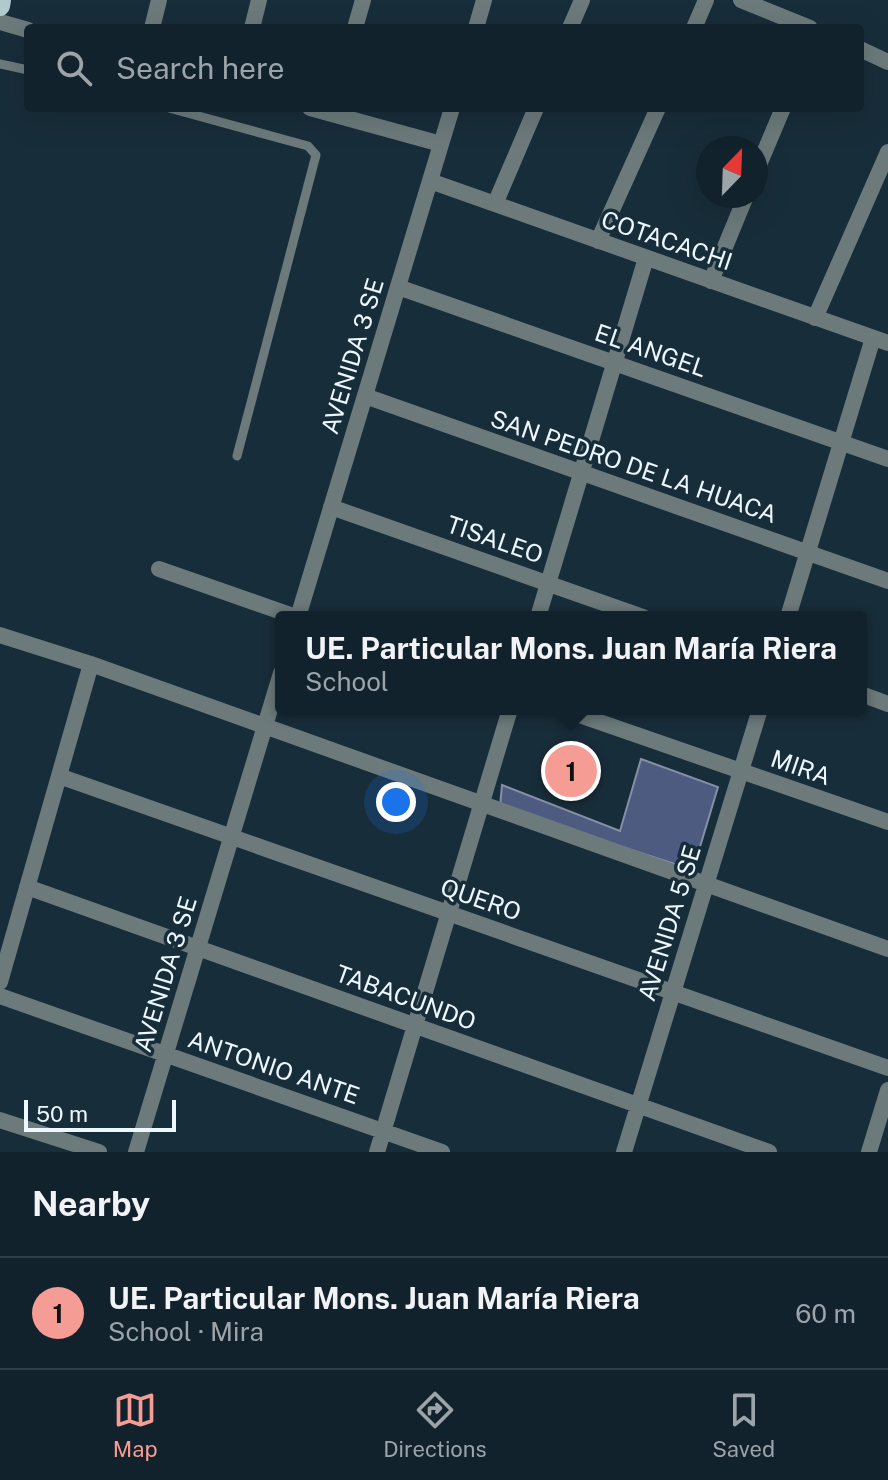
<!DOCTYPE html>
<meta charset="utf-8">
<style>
:root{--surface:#12222c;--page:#1f2f38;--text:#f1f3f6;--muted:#9ca4a9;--line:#313f48;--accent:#f59c95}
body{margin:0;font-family:"Public Sans",sans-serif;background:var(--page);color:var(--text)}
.compass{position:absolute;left:696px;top:136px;width:72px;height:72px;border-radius:50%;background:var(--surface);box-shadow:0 8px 32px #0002;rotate:23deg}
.scale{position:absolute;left:24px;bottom:20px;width:152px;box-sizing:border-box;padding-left:8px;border:4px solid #ecf7fe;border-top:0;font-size:22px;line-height:28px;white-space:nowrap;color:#ecf7fe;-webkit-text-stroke:6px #182d3a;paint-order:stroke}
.you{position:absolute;left:396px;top:802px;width:28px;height:28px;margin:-20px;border:6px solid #fff;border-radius:50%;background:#1a73e8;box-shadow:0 0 0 12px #1a73e833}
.badge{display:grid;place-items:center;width:52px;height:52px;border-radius:50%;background:var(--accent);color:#111;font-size:26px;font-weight:700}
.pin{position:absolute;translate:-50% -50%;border:4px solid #fff;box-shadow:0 2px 8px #0006}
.popup{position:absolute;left:275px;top:611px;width:592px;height:104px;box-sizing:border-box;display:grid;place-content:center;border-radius:8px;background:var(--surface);filter:drop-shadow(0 2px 6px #0005);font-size:26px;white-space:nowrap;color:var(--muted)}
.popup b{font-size:30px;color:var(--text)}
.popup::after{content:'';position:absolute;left:50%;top:100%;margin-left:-16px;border:16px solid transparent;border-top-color:var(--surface)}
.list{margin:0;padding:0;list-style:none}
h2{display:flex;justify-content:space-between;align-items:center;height:104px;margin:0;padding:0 32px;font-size:34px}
h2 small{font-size:26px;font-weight:400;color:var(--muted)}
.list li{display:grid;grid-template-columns:52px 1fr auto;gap:24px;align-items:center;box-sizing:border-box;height:112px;padding:0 32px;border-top:2px solid var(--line)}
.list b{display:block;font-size:30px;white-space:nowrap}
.list p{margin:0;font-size:26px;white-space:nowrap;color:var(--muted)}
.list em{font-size:26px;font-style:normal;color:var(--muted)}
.icon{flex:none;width:44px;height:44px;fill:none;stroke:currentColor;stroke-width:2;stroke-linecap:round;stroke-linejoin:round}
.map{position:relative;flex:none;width:888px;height:1152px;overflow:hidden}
.search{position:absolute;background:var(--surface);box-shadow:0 8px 32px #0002;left:24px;right:24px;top:24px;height:88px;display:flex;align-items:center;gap:20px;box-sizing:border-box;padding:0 28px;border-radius:8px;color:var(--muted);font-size:30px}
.sheet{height:216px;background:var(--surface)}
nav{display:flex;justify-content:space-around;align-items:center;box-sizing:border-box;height:112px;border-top:2px solid var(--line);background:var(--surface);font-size:22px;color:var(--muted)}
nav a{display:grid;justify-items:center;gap:4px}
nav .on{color:var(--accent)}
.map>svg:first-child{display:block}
.building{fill:#4c5b7f;stroke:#858fa6;stroke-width:2}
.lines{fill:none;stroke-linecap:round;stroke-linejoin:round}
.service{stroke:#6c7a7c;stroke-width:9}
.minor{stroke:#6c7a7c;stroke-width:16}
.tertiary{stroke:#6c7a7c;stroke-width:16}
.primary{stroke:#aecacf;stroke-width:20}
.labels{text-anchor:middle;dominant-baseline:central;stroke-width:7;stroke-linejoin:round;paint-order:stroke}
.street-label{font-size:24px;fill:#ecf7fe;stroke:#182d3a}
</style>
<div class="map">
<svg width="888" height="1152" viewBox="0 0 888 1152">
<rect width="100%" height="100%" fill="#182d3a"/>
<path class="building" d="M 641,759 L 718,787 L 693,870 L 500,807 L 502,785 L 620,831 Z"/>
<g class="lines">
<path class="service" d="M 0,64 L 28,70
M 169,108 L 308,146 L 316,155 L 237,456"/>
<path class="minor" d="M 0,22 L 28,30
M 152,28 L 159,0
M 252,28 L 259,0
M 355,28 L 363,0
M 476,28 L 484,0
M 570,28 L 582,0
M 694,28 L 706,0
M 310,108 L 441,144
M 756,172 L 783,108
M 430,181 L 888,343
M 495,204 L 536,108
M 598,241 L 658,108
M 711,281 L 746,196
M 398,287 L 888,459
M 815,318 L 888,152
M 365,396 L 888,581
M 331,507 L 643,617
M 159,569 L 296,617
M 298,617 L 452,108
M 538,617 L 646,258
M 788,617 L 873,338
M 0,635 L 91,664 L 888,949
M 861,694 L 888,704
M 562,709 L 888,822
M 59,776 L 888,1068
M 27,887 L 769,1152
M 0,982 L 91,664
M 0,996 L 442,1152
M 0,1120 L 99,1152
M 136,1152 L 281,673
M 377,1152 L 510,709
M 624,1152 L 760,709
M 869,1152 L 888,1090"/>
<path class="tertiary" d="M 741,0 L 810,28
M 860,49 L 888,62"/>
<path class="primary" d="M 0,6 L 1,0"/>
</g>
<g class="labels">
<g class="street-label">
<text transform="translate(667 240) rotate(19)">COTACACHI</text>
<text transform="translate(651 350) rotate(19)">EL ANGEL</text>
<text transform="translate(352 356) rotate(-73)">AVENIDA 3 SE</text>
<text transform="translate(634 466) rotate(19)">SAN PEDRO DE LA HUACA</text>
<text transform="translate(495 539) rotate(19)">TISALEO</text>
<text transform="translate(801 767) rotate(19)">MIRA</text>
<text transform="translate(481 899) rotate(19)">QUERO</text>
<text transform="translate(669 923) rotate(-73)">AVENIDA 5 SE</text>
<text transform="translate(165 974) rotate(-73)">AVENIDA 3 SE</text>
<text transform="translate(406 997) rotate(20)">TABACUNDO</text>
<text transform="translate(274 1067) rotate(19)">ANTONIO ANTE</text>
</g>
</g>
</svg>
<svg class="compass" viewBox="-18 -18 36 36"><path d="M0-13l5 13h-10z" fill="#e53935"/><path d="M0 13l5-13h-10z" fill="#9ca4a9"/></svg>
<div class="scale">50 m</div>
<div class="you"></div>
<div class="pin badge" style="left:571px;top:771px">1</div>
<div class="popup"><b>UE. Particular Mons. Juan María Riera</b>School</div>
<div class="search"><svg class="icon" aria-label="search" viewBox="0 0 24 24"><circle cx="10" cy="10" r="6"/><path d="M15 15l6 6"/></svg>Search here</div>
</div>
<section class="sheet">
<h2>Nearby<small></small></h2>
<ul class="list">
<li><span class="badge">1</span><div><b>UE. Particular Mons. Juan María Riera</b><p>School · Mira</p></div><em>60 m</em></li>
</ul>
</section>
<nav>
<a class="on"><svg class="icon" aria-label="map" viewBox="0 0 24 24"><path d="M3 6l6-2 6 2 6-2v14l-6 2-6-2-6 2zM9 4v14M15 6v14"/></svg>Map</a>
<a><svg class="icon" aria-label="directions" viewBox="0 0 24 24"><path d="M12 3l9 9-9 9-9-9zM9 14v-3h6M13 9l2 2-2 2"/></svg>Directions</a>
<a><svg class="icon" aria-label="saved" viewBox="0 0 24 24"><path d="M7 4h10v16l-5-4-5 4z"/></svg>Saved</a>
</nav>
